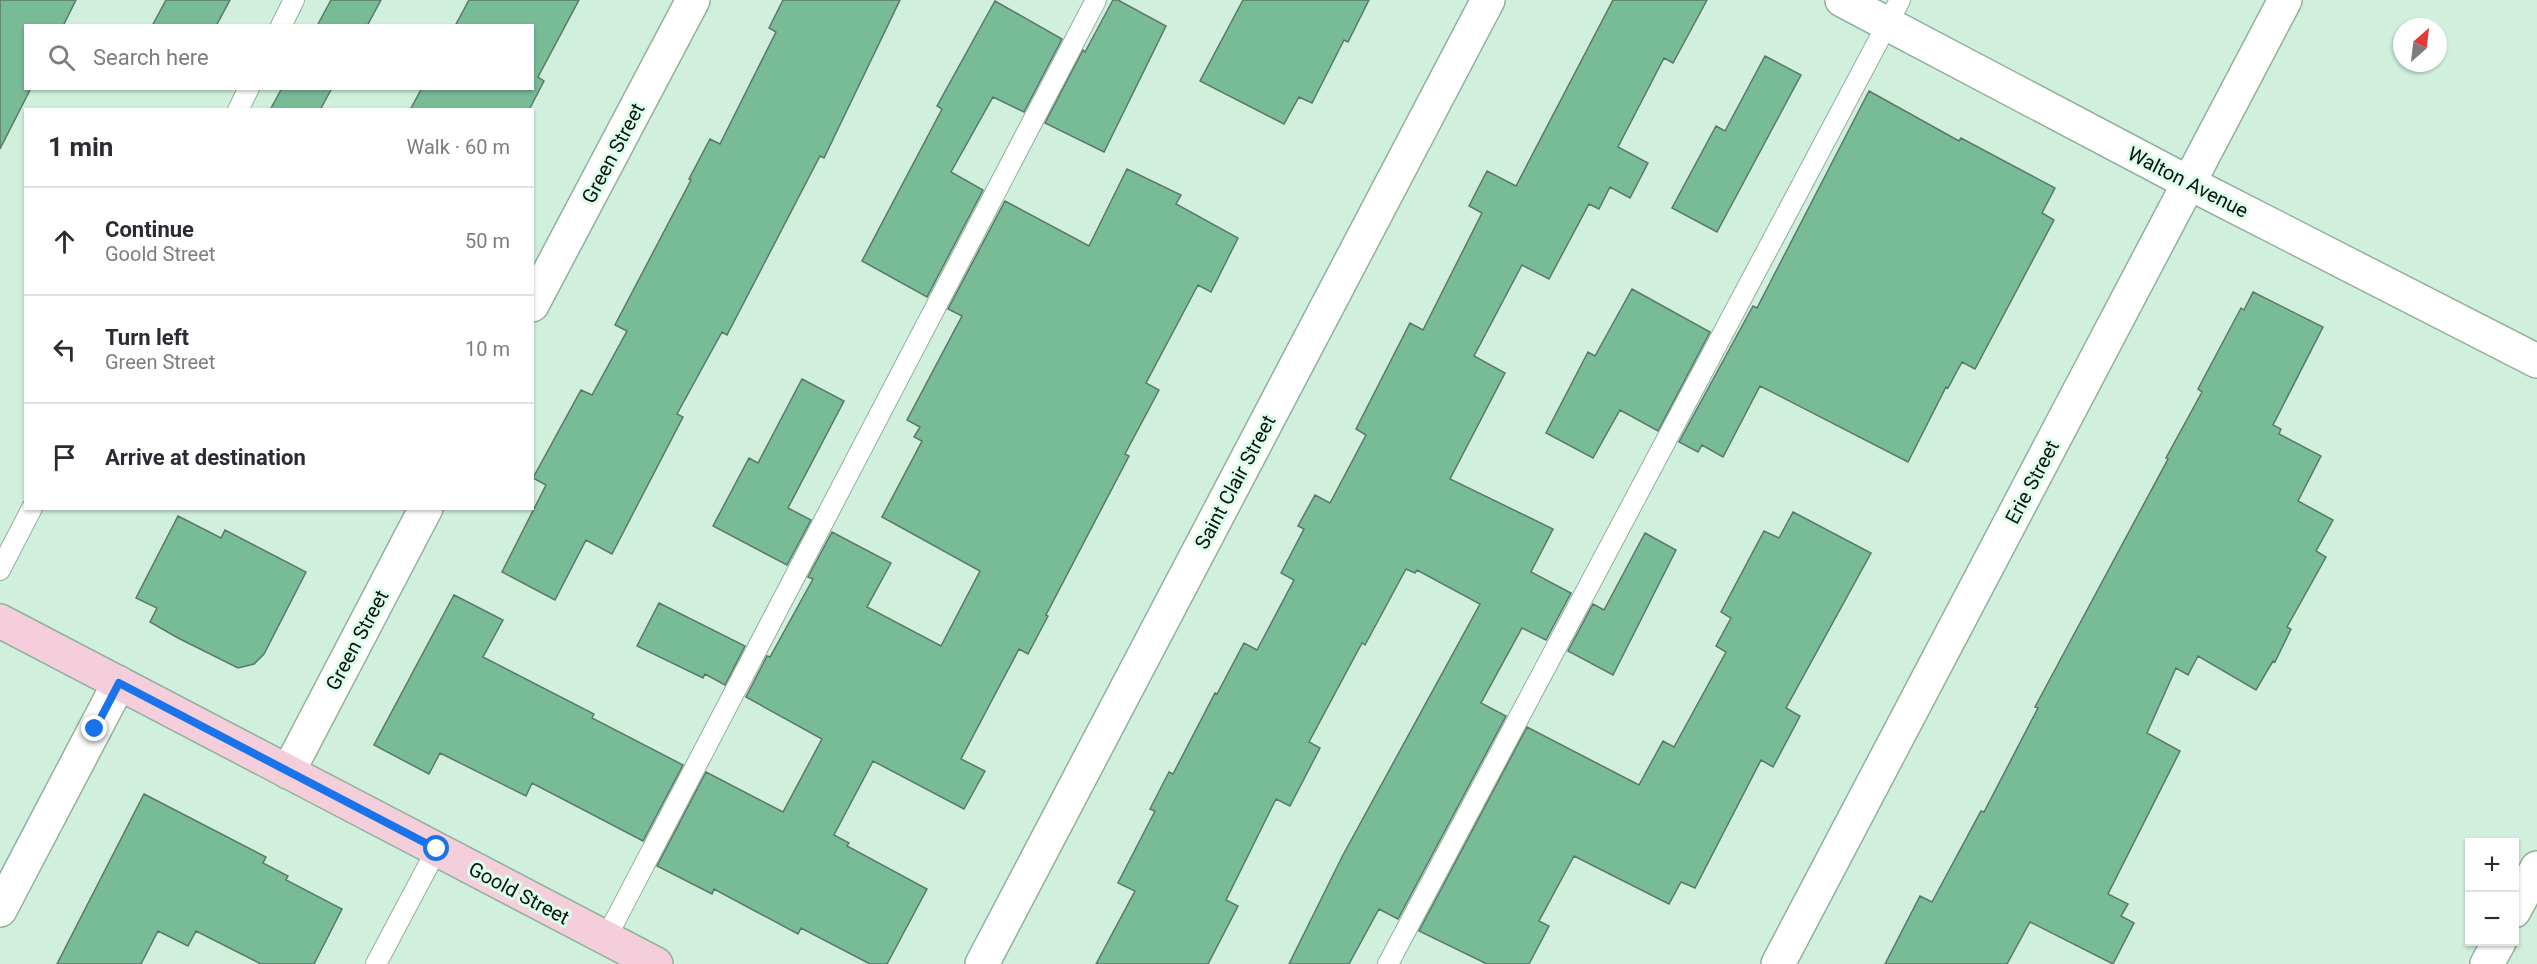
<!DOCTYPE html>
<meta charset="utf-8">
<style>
:root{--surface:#fff;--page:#f2f2f3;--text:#2b2b33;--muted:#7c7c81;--line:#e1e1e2}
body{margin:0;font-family:Roboto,sans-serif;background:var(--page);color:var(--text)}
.controls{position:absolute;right:18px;bottom:18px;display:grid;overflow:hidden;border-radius:0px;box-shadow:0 2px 4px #0004}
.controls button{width:54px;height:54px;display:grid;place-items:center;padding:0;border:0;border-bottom:2px solid var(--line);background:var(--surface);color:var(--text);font:30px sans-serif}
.compass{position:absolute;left:2393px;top:18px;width:54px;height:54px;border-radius:50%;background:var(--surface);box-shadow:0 2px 4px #0004;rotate:28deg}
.stop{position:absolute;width:18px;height:18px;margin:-14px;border:4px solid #1a73e8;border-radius:50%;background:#fff}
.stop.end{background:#1a73e8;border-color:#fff;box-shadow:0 2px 6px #0008}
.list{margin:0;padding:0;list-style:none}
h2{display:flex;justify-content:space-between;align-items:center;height:78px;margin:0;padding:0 24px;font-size:26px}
h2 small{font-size:20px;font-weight:400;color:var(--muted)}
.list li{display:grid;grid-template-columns:39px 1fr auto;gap:18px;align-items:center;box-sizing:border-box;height:108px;padding:0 24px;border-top:2px solid var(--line)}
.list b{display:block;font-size:22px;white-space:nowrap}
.list p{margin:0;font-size:20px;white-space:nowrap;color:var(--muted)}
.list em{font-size:20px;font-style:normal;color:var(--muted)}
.icon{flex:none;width:33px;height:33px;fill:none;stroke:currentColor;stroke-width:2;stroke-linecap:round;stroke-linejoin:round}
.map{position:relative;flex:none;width:2537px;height:964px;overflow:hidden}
.search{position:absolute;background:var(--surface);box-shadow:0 2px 4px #0004;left:24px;top:24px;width:510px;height:66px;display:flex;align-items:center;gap:15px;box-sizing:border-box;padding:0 21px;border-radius:0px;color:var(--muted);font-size:22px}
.panel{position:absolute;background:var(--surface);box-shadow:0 2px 4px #0004;left:24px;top:108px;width:510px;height:402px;border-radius:0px}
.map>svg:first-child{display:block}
.building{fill:#78bb97;stroke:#5b7868;stroke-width:1.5}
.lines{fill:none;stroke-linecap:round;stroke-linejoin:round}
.lane-casing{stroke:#91b09e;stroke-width:22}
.street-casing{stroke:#91b09e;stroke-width:36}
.secondary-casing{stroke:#91b09e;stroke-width:36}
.lane{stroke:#fff;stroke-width:20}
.street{stroke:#fff;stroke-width:33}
.secondary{stroke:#f4cfdb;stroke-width:33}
.route{stroke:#1a73e8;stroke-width:8}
.labels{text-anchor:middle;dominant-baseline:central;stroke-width:6;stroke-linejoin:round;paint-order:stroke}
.street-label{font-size:20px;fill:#09150e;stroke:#ddfeea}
</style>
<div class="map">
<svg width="2537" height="964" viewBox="0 0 2537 964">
<rect width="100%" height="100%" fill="#d0f0dd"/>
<path class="building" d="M 0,0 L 76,0 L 63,26 L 26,26 L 26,88 L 31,88 L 0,149 Z
M 166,0 L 230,0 L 216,26 L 152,26 Z
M 331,0 L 381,0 L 367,26 L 317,26 Z
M 469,0 L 579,0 L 538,77 L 544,81 L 529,110 L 410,110 L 422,88 L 532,88 L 532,26 L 455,26 Z
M 783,0 L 900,0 L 824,158 L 820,156 L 727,335 L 722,332 L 677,414 L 683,417 L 612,554 L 586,540 L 555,600 L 502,572 L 546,485 L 533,478 L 581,390 L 592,395 L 627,331 L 615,325 L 691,180 L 689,179 L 710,139 L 720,144 L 776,32 L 769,28 Z
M 1113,0 L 1118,0 L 1166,26 L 1104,152 L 1045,123 L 1083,50 L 1085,52 Z
M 1243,0 L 1369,0 L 1348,42 L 1344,40 L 1312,103 L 1299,97 L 1284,124 L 1200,81 Z
M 1613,0 L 1707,0 L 1673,63 L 1664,58 L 1618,147 L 1648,163 L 1630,198 L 1610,187 L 1599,209 L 1589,204 L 1549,279 L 1522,265 L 1474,356 L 1505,373 L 1450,479 L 1553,529 L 1531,572 L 1571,593 L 1546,640 L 1522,628 L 1481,703 L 1506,716 L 1398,919 L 1379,909 L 1349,964 L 1289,964 L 1343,855 L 1480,604 L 1417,570 L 1415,573 L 1406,569 L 1365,645 L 1362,643 L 1309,742 L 1320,748 L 1290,806 L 1276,799 L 1226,900 L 1238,906 L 1208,964 L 1096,964 L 1135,891 L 1118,883 L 1155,811 L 1150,809 L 1169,772 L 1173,774 L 1215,693 L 1217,694 L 1244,643 L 1257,650 L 1294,580 L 1281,573 L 1304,529 L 1298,526 L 1315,495 L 1330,503 L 1366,435 L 1356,429 L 1410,323 L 1423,330 L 1482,213 L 1469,206 L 1487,171 L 1516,186 Z
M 995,1 L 1062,39 L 1024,112 L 993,97 L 951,172 L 983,190 L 927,297 L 862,261 L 942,109 L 937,106 Z
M 1765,56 L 1801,75 L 1717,232 L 1672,208 L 1716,126 L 1725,131 Z
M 282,88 L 332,88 L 320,110 L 270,110 Z
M 1869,91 L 1959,141 L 1961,138 L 2055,188 L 2042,213 L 2054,220 L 1975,369 L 1962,362 L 1948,388 L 1946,387 L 1908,462 L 1760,386 L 1723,457 L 1702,445 L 1698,452 L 1679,442 L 1753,306 L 1757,308 Z
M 1127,169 L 1181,195 L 1176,204 L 1238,238 L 1211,292 L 1198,285 L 1146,383 L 1159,390 L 1125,454 L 1129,456 L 1046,615 L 1048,616 L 1028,654 L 1019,649 L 961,759 L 985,771 L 964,809 L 873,761 L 834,835 L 849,843 L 847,846 L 927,889 L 887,964 L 870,964 L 801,928 L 798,934 L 714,889 L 712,894 L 657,866 L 706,772 L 783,812 L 822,739 L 746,697 L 767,656 L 770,657 L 813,579 L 808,577 L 832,532 L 891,563 L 867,607 L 941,646 L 980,571 L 882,517 L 922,441 L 914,437 L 920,427 L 907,420 L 962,316 L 948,309 L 1005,201 L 1089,246 Z
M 1632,289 L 1710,332 L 1658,431 L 1620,410 L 1593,458 L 1546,433 L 1588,352 L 1595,356 Z
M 2253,292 L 2323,327 L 2273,425 L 2281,429 L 2279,434 L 2321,456 L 2298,501 L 2333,520 L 2316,551 L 2326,557 L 2287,627 L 2291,629 L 2275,662 L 2273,661 L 2256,690 L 2198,656 L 2188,675 L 2176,668 L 2147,733 L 2180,751 L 2108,894 L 2128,904 L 2121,916 L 2134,923 L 2113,964 L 2030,922 L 2007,964 L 1885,964 L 1920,896 L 1932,902 L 1981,811 L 1984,812 L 2038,708 L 2035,707 L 2168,459 L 2166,458 L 2202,392 L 2198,389 L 2241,308 L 2244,310 Z
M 802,379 L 844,401 L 788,508 L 811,520 L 787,565 L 713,526 L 749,458 L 758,463 Z
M 1793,512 L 1871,553 L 1786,708 L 1800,716 L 1773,767 L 1761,760 L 1695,888 L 1681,882 L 1669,904 L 1574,856 L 1539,921 L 1549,926 L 1529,964 L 1487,964 L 1419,931 L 1527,727 L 1639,785 L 1663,741 L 1674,747 L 1726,652 L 1716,646 L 1731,618 L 1721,612 L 1764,531 L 1779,538 Z
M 178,516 L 221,538 L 225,530 L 306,572 L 264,654 L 254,664 L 238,668 L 178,638 L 150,622 L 157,608 L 136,598 Z
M 1645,533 L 1676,550 L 1613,675 L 1568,651 L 1593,604 L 1604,610 Z
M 454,595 L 503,620 L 483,657 L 594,714 L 592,718 L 683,765 L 643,841 L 532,783 L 526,796 L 440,753 L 429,774 L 374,745 Z
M 659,603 L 745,646 L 725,685 L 705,674 L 703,678 L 637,646 Z
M 144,794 L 266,857 L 263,863 L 288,876 L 286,880 L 342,909 L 314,964 L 261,964 L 196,931 L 188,946 L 158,931 L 141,964 L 57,964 Z"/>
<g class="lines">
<defs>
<path id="lane" d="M 281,26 L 294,0
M 238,110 L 249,88
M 0,570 L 32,508
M 606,938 L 1096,0
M 376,964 L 437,849
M 1388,964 L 1900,0"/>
<path id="street" d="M 1842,0 L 2189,183 L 2537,361
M 532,305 L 693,0
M 288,772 L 426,508
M 0,910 L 119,683
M 2514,911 L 2537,868
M 982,964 L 1488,0
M 1778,964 L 2285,0
M 2487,964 L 2499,942"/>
<path id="secondary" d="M 0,621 L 656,964"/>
</defs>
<use href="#lane" class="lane-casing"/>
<use href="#street" class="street-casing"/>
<use href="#secondary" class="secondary-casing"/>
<use href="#lane" class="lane"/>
<use href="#street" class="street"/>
<use href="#secondary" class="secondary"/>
</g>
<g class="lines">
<path class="route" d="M 95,729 L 119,683 L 437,849"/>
</g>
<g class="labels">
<g class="street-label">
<text transform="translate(613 153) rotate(-62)">Green Street</text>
<text transform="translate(2188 182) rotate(27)">Walton Avenue</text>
<text transform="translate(1235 482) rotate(-62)">Saint Clair Street</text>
<text transform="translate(2032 482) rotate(-62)">Erie Street</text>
<text transform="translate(357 640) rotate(-62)">Green Street</text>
<text transform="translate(519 893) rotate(28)">Goold Street</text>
</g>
</g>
</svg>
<div class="controls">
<button>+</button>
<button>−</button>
</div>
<svg class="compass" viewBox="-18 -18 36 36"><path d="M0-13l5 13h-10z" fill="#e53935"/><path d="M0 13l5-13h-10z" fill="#7c7c81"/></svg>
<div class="stop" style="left:437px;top:849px"></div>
<div class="stop end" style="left:95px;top:729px"></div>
<div class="search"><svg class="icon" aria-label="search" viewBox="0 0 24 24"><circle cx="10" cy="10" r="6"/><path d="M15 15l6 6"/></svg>Search here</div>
<section class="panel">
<h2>1 min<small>Walk · 60 m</small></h2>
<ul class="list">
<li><svg class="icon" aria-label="ahead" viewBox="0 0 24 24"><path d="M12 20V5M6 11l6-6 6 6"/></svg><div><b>Continue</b><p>Goold Street</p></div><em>50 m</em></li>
<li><svg class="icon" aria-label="left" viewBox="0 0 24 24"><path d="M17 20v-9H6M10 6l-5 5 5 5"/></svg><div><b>Turn left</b><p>Green Street</p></div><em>10 m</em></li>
<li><svg class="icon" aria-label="arrive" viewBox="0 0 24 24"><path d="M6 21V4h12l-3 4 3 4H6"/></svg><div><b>Arrive at destination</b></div></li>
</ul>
</section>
</div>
